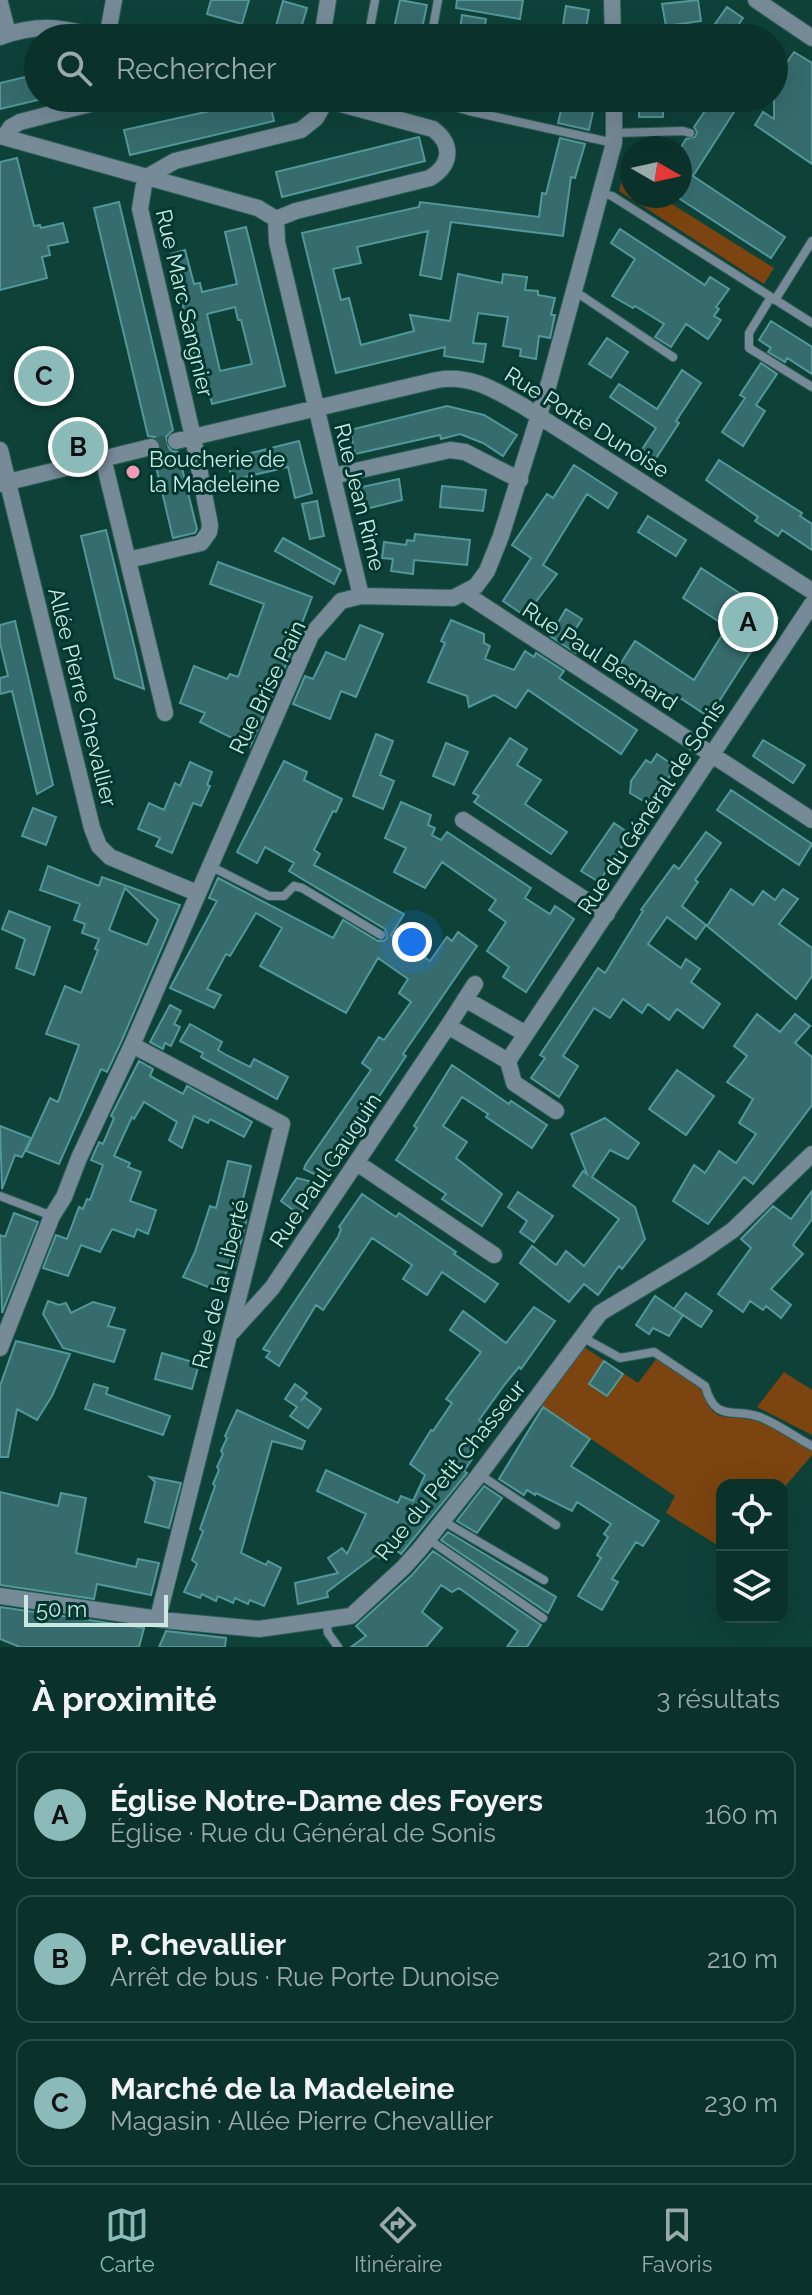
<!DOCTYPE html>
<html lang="fr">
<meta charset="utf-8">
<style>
:root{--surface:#0a322b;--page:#133a33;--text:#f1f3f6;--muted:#99aaa9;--line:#2a4d47;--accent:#8bbbb9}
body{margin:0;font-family:Raleway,sans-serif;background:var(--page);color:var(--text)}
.controls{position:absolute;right:24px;bottom:24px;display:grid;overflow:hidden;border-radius:16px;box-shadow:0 8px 32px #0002}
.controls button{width:72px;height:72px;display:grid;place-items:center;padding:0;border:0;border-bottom:2px solid var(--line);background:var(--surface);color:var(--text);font:40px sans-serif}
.compass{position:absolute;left:620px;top:136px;width:72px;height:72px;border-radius:50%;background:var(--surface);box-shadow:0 8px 32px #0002;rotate:99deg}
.scale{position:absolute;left:24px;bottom:20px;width:144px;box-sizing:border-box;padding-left:8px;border:4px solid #c8e8e0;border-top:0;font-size:22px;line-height:28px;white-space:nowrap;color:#c8e8e0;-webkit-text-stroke:6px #00382f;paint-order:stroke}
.you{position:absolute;left:412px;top:942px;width:28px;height:28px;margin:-20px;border:6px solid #fff;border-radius:50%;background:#1a73e8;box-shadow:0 0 0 12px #1a73e833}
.badge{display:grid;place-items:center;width:52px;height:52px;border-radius:50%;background:var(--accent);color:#111;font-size:26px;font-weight:700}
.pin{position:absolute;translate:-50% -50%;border:4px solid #fff;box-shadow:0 2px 8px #0006}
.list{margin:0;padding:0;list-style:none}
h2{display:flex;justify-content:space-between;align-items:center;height:104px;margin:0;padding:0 32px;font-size:34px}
h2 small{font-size:26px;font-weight:400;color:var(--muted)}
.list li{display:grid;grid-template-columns:52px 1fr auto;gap:24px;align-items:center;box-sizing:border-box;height:128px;margin:0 16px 16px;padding:0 16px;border:2px solid var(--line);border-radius:16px}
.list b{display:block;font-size:30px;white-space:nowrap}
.list p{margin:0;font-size:26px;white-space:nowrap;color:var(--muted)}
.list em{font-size:26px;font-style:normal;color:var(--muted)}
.icon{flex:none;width:44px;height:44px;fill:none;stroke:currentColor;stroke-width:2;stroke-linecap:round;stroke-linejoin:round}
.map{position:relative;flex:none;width:812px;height:1647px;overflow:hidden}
.search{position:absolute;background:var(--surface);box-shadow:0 8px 32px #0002;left:24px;right:24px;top:24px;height:88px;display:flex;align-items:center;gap:20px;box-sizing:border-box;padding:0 28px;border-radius:44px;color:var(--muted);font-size:30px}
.sheet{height:536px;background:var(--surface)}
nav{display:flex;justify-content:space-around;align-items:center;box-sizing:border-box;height:112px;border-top:2px solid var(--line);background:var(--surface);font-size:22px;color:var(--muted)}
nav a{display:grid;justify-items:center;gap:4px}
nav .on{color:var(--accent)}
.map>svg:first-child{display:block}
.green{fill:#7b4410}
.building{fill:#366c6e;stroke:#529799;stroke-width:2;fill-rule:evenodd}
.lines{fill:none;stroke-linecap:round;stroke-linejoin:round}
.minor-tunnel{stroke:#2a5b52;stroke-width:16;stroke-dasharray:16 8;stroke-linecap:butt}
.service-casing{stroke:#2f6057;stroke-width:10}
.minor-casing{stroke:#2f6057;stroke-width:18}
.service{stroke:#768a98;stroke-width:8}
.minor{stroke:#768a98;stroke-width:16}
.poi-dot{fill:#f09ab7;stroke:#00382f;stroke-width:3}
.labels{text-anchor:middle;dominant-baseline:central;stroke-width:6;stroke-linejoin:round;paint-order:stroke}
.street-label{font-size:22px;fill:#c8e8e0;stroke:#00382f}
.poi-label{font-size:22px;fill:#c8e8e0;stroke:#00382f;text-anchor:start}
</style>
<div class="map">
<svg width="812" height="1647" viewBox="0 0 812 1647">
<rect width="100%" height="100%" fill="#0e4239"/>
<path class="green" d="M 630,147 L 643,148 L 632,148 L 632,196 L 669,196 L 667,201 L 774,268 L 764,284 L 619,191 Z
M 584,1347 L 638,1383 L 657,1358 L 703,1390 C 711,1427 730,1413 756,1421 C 775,1426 795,1441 812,1451 L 812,1455 L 782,1490 L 782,1485 L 722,1485 L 722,1548 L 666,1513 L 675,1496 L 541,1405 Z
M 784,1372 L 812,1390 L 812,1435 L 757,1407 Z"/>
<path class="building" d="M 211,0 L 249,0 L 242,24 L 207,14 Z
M 400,0 L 427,5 L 420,38 L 392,38 Z
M 457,0 L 523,0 L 520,19 L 456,8 Z
M 698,0 L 701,21 L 666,26 L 662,4 Z
M 283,1 L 307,8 L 298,38 L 274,33 Z
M 566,6 L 589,10 L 585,35 L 577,33 L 576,38 L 561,38 Z
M 727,7 L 743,18 L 729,38 L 705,38 Z
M 462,15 L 486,19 L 483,38 L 459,36 Z
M 794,52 L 812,63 L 812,164 L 755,125 L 763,112 L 774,119 L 774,81 Z
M 38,74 L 38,100 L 0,109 L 0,83 Z
M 269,98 L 274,121 L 130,155 L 124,130 Z
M 564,98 L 594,107 L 589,130 L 558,123 Z
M 639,98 L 663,98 L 663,117 L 639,117 Z
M 693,98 L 743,98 L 693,176 L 785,237 L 771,258 L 680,199 L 680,149 L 686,139 L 695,137 L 697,132 L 694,127 L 707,108 Z
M 419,137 L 425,161 L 282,197 L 276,172 Z
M 560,138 L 585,144 L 575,178 L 571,177 L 563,236 L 451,222 L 441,279 L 420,275 L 428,231 L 357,247 L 361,263 L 333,269 L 341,300 L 349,298 L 361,345 L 414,331 L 410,315 L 450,321 L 458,274 L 502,283 L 503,274 L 527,277 L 525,290 L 538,291 L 538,295 L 555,298 L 551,315 L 555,315 L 550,338 L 539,336 L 536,359 L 520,356 L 521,349 L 503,346 L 508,317 L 478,313 L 473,343 L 486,344 L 483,362 L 444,356 L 445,347 L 336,373 L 302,233 L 419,207 L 420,202 L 539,217 L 542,193 L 546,194 Z
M 17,158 L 34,226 L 40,225 L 41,228 L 63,223 L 68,242 L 48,246 L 50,255 L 42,257 L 47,278 L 0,290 L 0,162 Z
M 119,202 L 173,430 L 166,437 L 166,444 L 172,451 L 178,452 L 197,529 L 195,533 L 173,538 L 154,458 L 161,451 L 161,444 L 155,437 L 148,436 L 94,208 Z
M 246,227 L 285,386 L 212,404 L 204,370 L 198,371 L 171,254 L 185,250 L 194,284 L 200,283 L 202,292 L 237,284 L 225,232 ZM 235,307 L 238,320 L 241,320 L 252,364 L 220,371 L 207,314 Z
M 620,229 L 705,285 L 710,277 L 729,289 L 716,307 L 719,309 L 714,316 L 721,320 L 708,339 L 686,324 L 671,347 L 655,337 L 664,324 L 635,306 L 633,308 L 612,296 L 635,259 L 611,243 Z
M 771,321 L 812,347 L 812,374 L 787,358 L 785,362 L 768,352 L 771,348 L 759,340 Z
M 607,338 L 628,352 L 611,378 L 589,364 Z
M 761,363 L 777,374 L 756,405 L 765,411 L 743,446 L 722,432 L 745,398 L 740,395 Z
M 682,370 L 701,383 L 676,421 L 679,423 L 649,469 L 635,460 L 656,428 L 610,397 L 619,384 L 657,409 Z
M 447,406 L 484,415 L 517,435 L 503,456 L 483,443 L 460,434 L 441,439 L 440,435 L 355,454 L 350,430 Z
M 299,441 L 312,493 L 295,498 L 288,467 L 232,480 L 227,459 Z
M 719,460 L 802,513 L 800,516 L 812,524 L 812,550 L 782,530 L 778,536 L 755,521 L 758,517 L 706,480 Z
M 574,465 L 617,493 L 608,508 L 587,494 L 543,565 L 557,574 L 525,616 L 503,601 L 531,558 L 512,545 L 547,494 L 553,498 Z
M 399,479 L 402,500 L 366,509 L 362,487 Z
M 442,486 L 486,490 L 483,511 L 440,507 Z
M 317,501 L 324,536 L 310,539 L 302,504 Z
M 648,516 L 686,540 L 676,556 L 638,532 Z
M 106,530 L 136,653 L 144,689 L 115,678 L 81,536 Z
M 415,534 L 470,540 L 467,565 L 414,560 L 413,574 L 391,571 L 393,559 L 382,558 L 384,542 L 406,545 L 407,540 L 414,541 Z
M 283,538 L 341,570 L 334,584 L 275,551 Z
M 218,562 L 312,597 L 285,667 L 250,747 L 200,722 L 205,713 L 180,703 L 194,666 L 227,679 L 230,674 L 238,677 L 264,604 L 210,584 Z
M 701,568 L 778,618 L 758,650 L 754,647 L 709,717 L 680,698 L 676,704 L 619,666 L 635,641 L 694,680 L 727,627 L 683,598 Z
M 566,609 L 582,619 L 570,638 L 581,645 L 576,653 L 550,636 Z
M 451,620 L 484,634 L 484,643 L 490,646 L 485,659 L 514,670 L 525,651 L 534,657 L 536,653 L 564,671 L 559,678 L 637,730 L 621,754 L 528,690 L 516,708 L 494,695 L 469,707 L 467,696 L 428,682 L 445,643 L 441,641 Z
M 15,621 L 53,785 L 37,794 L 12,691 L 0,694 L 0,678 L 8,676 L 0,643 L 0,625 Z
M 360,625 L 383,634 L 356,697 L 341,691 L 330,719 L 293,704 L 305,676 L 313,679 L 326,652 L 345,660 Z
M 376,734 L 393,741 L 380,775 L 394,781 L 383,809 L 353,796 Z
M 510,738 L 527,749 L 517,765 L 541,780 L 525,804 L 567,832 L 551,854 L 474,802 L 479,796 L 473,793 Z
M 763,740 L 805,765 L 793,783 L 753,756 Z
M 446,743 L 468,752 L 454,785 L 433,776 Z
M 657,754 L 676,767 L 650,805 L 630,793 L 631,781 L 646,760 L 651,763 Z
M 284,761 L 307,772 L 304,780 L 342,799 L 336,812 L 333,811 L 314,850 L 320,854 L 314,865 L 404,914 L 391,935 L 430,961 L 447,937 L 452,941 L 458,932 L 477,946 L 403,1054 L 406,1056 L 324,1179 L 304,1169 L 306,1164 L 371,1070 L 362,1063 L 379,1037 L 384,1040 L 411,1002 L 399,993 L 408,979 L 378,958 L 346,1013 L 260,966 L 282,928 L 256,913 L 230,956 L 226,954 L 207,989 L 221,995 L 214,1008 L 170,988 L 217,901 L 209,898 L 218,878 L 333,938 L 343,920 L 378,941 L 384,941 L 387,938 L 385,929 L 289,871 L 294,863 L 265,847 L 257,863 L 237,852 Z
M 190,762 L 212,772 L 207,785 L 210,786 L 201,806 L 193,803 L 172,853 L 156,846 L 160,838 L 138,829 L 149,803 L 164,810 L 175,783 L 180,786 Z
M 731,790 L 812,844 L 799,865 L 717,810 Z
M 401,802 L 431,815 L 428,825 L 435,828 L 432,835 L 441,840 L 447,832 L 531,888 L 525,898 L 550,914 L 555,906 L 574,919 L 526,992 L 503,977 L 509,967 L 487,951 L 506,922 L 489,910 L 496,900 L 442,862 L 425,888 L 394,872 L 406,848 L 385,838 Z
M 33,808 L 56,817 L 46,845 L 22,836 Z
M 614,823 L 630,834 L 599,882 L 581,871 Z
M 706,832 L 721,843 L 695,880 L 698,882 L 682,906 L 706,925 L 696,939 L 667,917 L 648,944 L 681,968 L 686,959 L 700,969 L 691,982 L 720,1004 L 703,1028 L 677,1009 L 669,1020 L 648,1004 L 642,1013 L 623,999 L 610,1018 L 594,1008 L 563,1056 L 578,1066 L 559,1097 L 531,1078 L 545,1058 L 540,1055 L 598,968 L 605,973 L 643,911 L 641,910 L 674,865 L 679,869 Z
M 48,866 L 99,886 L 102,877 L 180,905 L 122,1040 L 107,1072 L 101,1069 L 59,1164 L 26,1151 L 50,1098 L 58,1102 L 79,1045 L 46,1034 L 65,986 L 81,993 L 98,950 L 95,949 L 99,939 L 82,933 L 85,924 L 74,920 L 80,904 L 40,890 ZM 125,888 L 158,920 L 147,945 L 109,930 Z
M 731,889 L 753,905 L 763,891 L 775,900 L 783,889 L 798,899 L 779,924 L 812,948 L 812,976 L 796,999 L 707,926 Z
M 9,911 L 50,927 L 34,975 L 16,968 L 25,939 L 2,929 Z
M 170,1005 L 181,1011 L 174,1024 L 180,1027 L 171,1046 L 165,1043 L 163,1049 L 150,1042 Z
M 757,1014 L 780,1032 L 795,1014 L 810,1026 L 795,1043 L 812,1057 L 812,1105 L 753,1184 L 744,1177 L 708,1224 L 673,1201 L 694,1165 L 705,1173 L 719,1151 L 736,1163 L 756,1134 L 739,1123 L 753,1099 L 727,1082 L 747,1056 L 734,1046 Z
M 190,1024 L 222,1042 L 218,1050 L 226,1055 L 250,1067 L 254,1059 L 288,1077 L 277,1099 L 201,1057 L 203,1053 L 180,1041 Z
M 139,1061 L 153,1069 L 150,1076 L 183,1094 L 187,1086 L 252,1122 L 244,1137 L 210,1119 L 208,1123 L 194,1116 L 182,1148 L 169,1140 L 177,1122 L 144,1102 L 134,1119 L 132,1117 L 114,1156 L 130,1163 L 128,1167 L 141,1172 L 130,1201 L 156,1210 L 148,1234 L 137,1229 L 134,1237 L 112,1229 L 100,1252 L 81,1245 L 68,1276 L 43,1268 L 56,1235 L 67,1239 L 79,1207 L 83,1209 L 87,1199 L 90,1200 L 103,1165 L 91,1160 L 99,1142 L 103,1144 L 114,1118 L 111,1116 Z
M 452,1065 L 509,1104 L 511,1101 L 547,1125 L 532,1148 L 486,1117 L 488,1114 L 462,1097 L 443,1126 L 467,1142 L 456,1158 L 502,1194 L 482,1226 L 442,1199 L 446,1194 L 396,1160 L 417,1128 L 414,1126 Z
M 677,1070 L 714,1096 L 686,1135 L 649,1109 Z
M 605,1118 L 639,1143 L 628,1159 L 610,1150 L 592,1177 L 635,1207 L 645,1239 L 622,1269 L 619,1266 L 598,1295 L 584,1284 L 569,1302 L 520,1263 L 532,1246 L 556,1265 L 566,1251 L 584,1266 L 619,1219 L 573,1186 L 583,1171 L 587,1174 L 571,1134 Z
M 0,1126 L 31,1138 L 22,1157 L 15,1155 L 2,1189 Z
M 228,1161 L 251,1166 L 239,1216 L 247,1218 L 235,1266 L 230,1264 L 218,1291 L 183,1277 L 195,1252 L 210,1206 L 216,1208 Z
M 297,1178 L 321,1184 L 300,1215 L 281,1201 Z
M 812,1191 L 812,1219 L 793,1245 L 803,1254 L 771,1289 L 791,1305 L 781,1318 L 766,1306 L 763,1310 L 750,1301 L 743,1312 L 718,1294 L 751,1248 L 741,1239 L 773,1206 L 791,1219 Z
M 518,1192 L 553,1216 L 534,1242 L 520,1232 L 527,1221 L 508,1207 Z
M 362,1194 L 396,1217 L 399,1213 L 431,1235 L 456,1252 L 454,1254 L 498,1284 L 485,1302 L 442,1272 L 427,1295 L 403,1279 L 412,1265 L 372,1238 L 323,1310 L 316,1305 L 279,1366 L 266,1357 L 270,1352 L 263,1349 L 338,1237 L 341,1229 L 339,1227 Z
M 14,1213 L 38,1222 L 2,1313 L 0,1235 L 5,1237 Z
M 686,1293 L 712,1311 L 701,1327 L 674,1309 Z
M 655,1296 L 683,1315 L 669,1336 L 653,1328 L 649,1334 L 636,1325 Z
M 48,1301 L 59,1305 L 66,1303 L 71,1313 L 93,1302 L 115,1308 L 108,1326 L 125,1330 L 114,1362 L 63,1348 L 43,1314 Z
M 534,1307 L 555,1321 L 521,1369 L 519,1367 L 505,1384 L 479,1420 L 488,1426 L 467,1456 L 472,1459 L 464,1471 L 467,1473 L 401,1554 L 390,1545 L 379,1558 L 376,1555 L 327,1592 L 328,1597 L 298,1604 L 295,1583 L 338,1573 L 328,1558 L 342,1548 L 347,1554 L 366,1514 L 317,1491 L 326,1470 L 398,1503 L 401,1496 L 413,1501 L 425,1475 L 410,1464 L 431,1430 L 433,1431 L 452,1403 L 446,1399 L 481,1352 L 450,1330 L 463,1311 L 506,1343 Z
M 16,1341 L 70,1354 L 52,1396 L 37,1420 L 17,1409 L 8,1457 L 0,1457 L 0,1386 Z
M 162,1353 L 199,1364 L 192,1389 L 155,1379 Z
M 604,1361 L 623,1374 L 607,1396 L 589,1384 Z
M 94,1384 L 108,1388 L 106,1394 L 170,1416 L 163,1435 L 85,1409 Z
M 295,1384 L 307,1393 L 301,1401 L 304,1397 L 321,1409 L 308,1428 L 290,1416 L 297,1407 L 285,1399 Z
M 543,1407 L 590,1439 L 571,1466 L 659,1521 L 643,1546 L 636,1542 L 612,1579 L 618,1582 L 602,1610 L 578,1596 L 601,1558 L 597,1555 L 608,1537 L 604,1534 L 611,1524 L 577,1502 L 572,1511 L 536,1493 L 535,1495 L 527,1490 L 524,1495 L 499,1479 Z
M 237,1410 L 305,1441 L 302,1449 L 272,1441 L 241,1553 L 266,1565 L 268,1561 L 281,1568 L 264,1606 L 250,1600 L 248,1604 L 235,1598 L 233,1603 L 218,1596 L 216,1601 L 202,1594 L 200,1598 L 184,1592 L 197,1564 L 192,1560 L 203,1531 L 200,1529 L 215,1486 L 213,1484 L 219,1470 L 217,1467 L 223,1454 L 221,1451 L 227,1438 L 225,1436 Z
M 150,1477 L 181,1483 L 169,1528 L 145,1522 L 155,1482 Z
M 484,1486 L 502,1498 L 477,1533 L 457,1521 Z
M 0,1492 L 58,1506 L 61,1493 L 86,1498 L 76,1553 L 136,1567 L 138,1559 L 159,1563 L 151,1595 L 97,1584 L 94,1599 L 0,1585 Z
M 448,1532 L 556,1597 L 548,1613 L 441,1540 Z
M 433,1551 L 541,1625 L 527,1647 L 507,1647 L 518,1631 L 459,1588 L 452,1592 L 441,1585 L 422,1612 L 442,1628 L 426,1647 L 351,1647 L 366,1636 L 356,1626 L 412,1575 Z
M 0,1607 L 144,1628 L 139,1647 L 20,1647 L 0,1639 Z
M 166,1631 L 226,1638 L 225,1647 L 159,1647 Z"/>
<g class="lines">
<path class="minor-tunnel" d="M 151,447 L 176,441"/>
<defs>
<path id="service" d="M 368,38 L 375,0
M 431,38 L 438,0
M 423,98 L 469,111 L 614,143
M 615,133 L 683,131 L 690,133
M 601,193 L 612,196 L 812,323
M 574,293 L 582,296 L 673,357
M 771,297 L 749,333 L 749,348 L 812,387
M 775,300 L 812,241
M 218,870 L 269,896 L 284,896 L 294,886 L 302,888 L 381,935
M 0,1196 L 52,1216
M 582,1337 L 620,1358 L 654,1352 L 705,1386 C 716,1424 733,1407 760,1417 C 778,1424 795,1437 812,1446
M 480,1475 L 556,1525
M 443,1521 L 544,1580
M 428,1539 L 543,1618
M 326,1620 L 328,1633 L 338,1647"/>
<path id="minor" d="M 612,0 L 613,38
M 756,0 L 812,38
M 0,3 L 8,34
M 0,37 C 40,22 64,28 104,38
M 107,38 L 114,0
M 322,38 L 328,0
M 0,136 L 258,208 L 276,219
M 4,137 L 11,127 L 20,122 L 113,98
M 276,219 L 277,242 L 361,596
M 276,219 L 296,211 L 430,178 C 451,165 454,145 433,129 L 319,98
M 176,441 L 437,380 C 470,374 495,390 523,406 L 812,591
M 0,450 L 92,828 L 99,846 L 110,857 L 197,893
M 103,458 L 165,713
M 333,476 L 450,450 L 465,452 L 520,480
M 0,484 L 151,447
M 128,560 L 201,543 L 209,532 L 210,525 L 193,437 L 140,209 L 145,178 L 175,161 L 301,130 L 316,118 L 326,100
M 464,593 L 812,820
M 463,820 L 607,914
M 475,984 L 448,1026 L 508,1061 L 812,604
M 465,999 L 526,1034
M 132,1045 L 282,1124 L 158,1618
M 508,1061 L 514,1083 L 556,1111
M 357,1163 L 494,1255
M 232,1332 L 272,1288 L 448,1026
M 0,1348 L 52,1216 L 64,1197 L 79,1158 L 132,1045 L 311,635 L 341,601 L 361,596 L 453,598 L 476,586 L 487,571 L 501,536 L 549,383 L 614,143 L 614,98
M 0,1596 L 172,1621 L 259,1629 L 351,1616 L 404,1567 L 420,1549 L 479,1475 L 600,1313 L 697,1255 L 733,1230 L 812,1154"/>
</defs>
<use href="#service" class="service-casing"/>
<use href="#minor" class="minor-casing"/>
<use href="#service" class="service"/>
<use href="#minor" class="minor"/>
</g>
<circle class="poi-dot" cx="133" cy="472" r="8"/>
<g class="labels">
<g class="street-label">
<text transform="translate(185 303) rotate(77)">Rue Marc Sangnier</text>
<text transform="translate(587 422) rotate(32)">Rue Porte Dunoise</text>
<text transform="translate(360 497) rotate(76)">Rue Jean Rime</text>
<text transform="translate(600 656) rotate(33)">Rue Paul Besnard</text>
<text transform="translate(267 687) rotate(-64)">Rue Brise Pain</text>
<text transform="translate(83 697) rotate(76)">Allée Pierre Chevallier</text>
<text transform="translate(651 807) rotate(-57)">Rue du Général de Sonis</text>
<text transform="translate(325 1170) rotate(-56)">Rue Paul Gauguin</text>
<text transform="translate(220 1284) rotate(-76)">Rue de la Liberté</text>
<text transform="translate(450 1470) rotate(-51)">Rue du Petit Chasseur</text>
</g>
<g class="poi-label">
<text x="149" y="459">Boucherie de<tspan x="149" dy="25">la Madeleine</tspan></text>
</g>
</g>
</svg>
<div class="controls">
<button><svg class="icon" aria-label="locate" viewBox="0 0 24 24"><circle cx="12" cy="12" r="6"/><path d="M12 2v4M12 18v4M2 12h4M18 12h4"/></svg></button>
<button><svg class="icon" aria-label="layers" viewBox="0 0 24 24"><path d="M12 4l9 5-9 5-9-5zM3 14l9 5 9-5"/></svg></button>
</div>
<svg class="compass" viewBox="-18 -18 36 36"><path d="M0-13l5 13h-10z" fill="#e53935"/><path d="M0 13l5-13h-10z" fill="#99aaa9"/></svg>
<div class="scale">50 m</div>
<div class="you"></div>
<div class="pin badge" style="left:748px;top:622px">A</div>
<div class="pin badge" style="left:78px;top:447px">B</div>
<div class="pin badge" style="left:44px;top:376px">C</div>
<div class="search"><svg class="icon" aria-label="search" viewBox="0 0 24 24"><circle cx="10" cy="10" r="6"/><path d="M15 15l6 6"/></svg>Rechercher</div>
</div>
<section class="sheet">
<h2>À proximité<small>3 résultats</small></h2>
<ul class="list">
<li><span class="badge">A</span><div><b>Église Notre-Dame des Foyers</b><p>Église · Rue du Général de Sonis</p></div><em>160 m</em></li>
<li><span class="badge">B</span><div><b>P. Chevallier</b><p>Arrêt de bus · Rue Porte Dunoise</p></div><em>210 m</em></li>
<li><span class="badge">C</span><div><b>Marché de la Madeleine</b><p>Magasin · Allée Pierre Chevallier</p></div><em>230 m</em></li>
</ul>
</section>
<nav>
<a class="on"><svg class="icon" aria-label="map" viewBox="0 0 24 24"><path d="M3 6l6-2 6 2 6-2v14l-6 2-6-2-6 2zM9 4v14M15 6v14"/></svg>Carte</a>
<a><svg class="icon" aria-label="directions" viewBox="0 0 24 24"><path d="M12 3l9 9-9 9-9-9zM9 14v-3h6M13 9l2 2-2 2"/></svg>Itinéraire</a>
<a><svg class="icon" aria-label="saved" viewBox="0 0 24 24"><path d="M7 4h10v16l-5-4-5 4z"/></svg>Favoris</a>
</nav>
